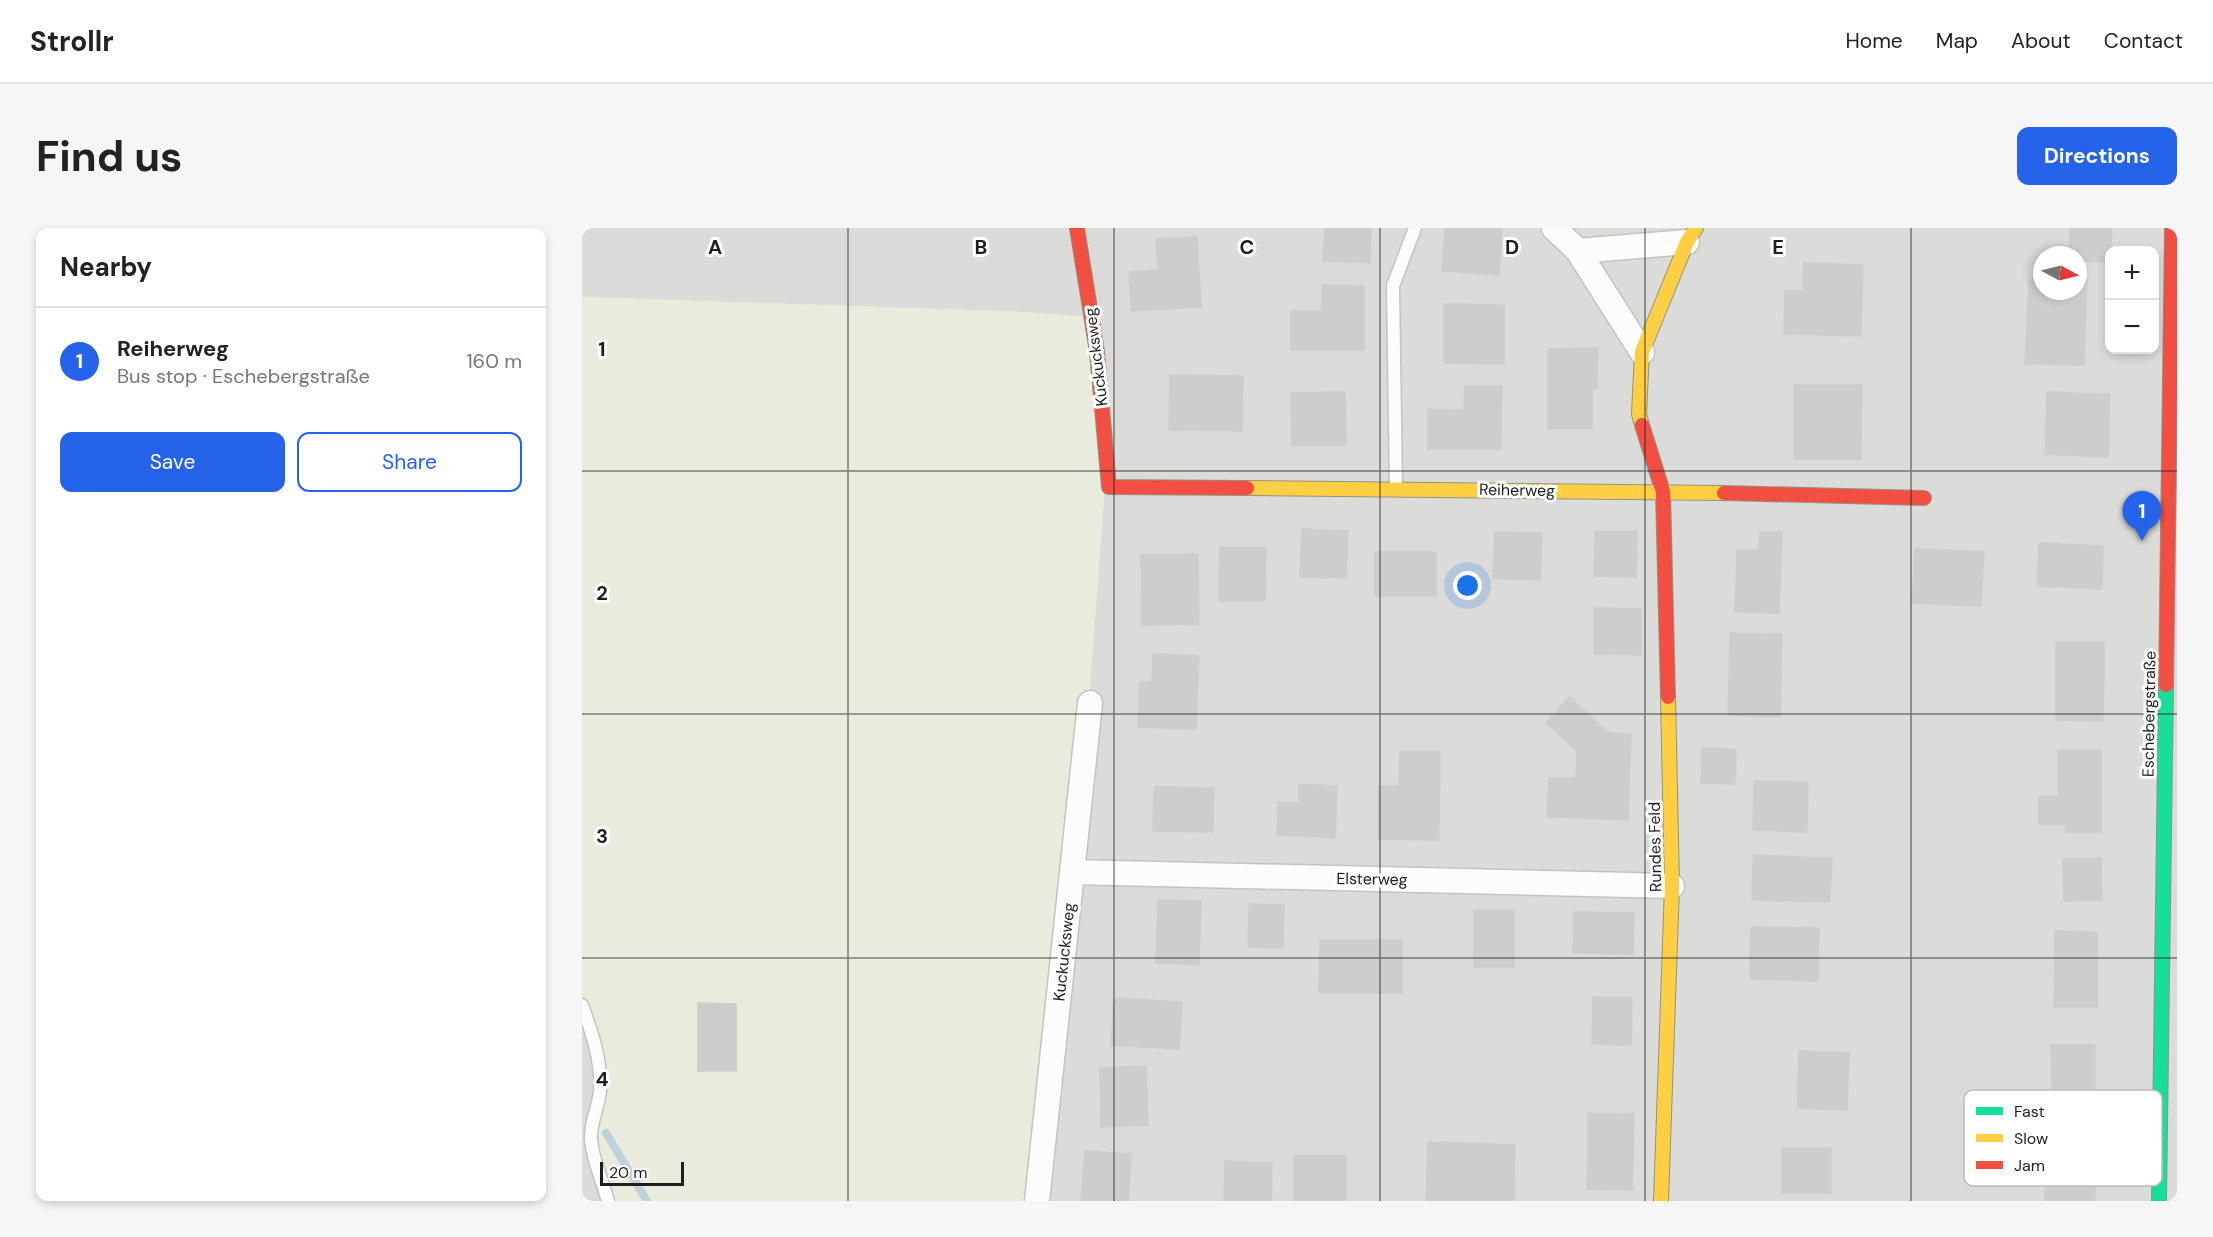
<!DOCTYPE html>
<meta charset="utf-8">
<style>
:root{--surface:#fff;--page:#f6f6f6;--text:#222;--muted:#767676;--line:#e0e0e0;--accent:#2563eb}
body{margin:0;font-family:"DM Sans",sans-serif;background:var(--page);color:var(--text)}
.controls{position:absolute;right:18px;top:18px;display:grid;overflow:hidden;border-radius:12px;box-shadow:0 3px 9px #0003}
.controls button{width:54px;height:54px;display:grid;place-items:center;padding:0;border:0;border-bottom:2px solid var(--line);background:var(--surface);color:var(--text);font:30px sans-serif}
.compass{position:absolute;left:1451px;top:18px;width:54px;height:54px;border-radius:50%;background:var(--surface);box-shadow:0 3px 9px #0003;rotate:97deg}
.scale{position:absolute;left:18px;bottom:15px;width:84px;box-sizing:border-box;padding-left:6px;border:3px solid #1e1e1e;border-top:0;font-size:16px;line-height:21px;white-space:nowrap;color:#1e1e1e;-webkit-text-stroke:4px #fff;paint-order:stroke}
.you{position:absolute;left:886px;top:358px;width:21px;height:21px;margin:-15px;border:4px solid #fff;border-radius:50%;background:#1a73e8;box-shadow:0 0 0 9px #1a73e833}
.badge{display:grid;place-items:center;width:39px;height:39px;border-radius:50%;background:var(--accent);color:#fff;font-size:20px;font-weight:700}
.pin{position:absolute;translate:-50% -50px;filter:drop-shadow(0 2px 3px #0008)}
.pin::after{content:'';position:absolute;top:32px;width:21px;height:18px;background:inherit;clip-path:polygon(0 0,100% 0,50% 100%)}
.list{margin:0;padding:0;list-style:none}
h2{display:flex;justify-content:space-between;align-items:center;height:78px;margin:0;padding:0 24px;font-size:26px}
h2 small{font-size:20px;font-weight:400;color:var(--muted)}
.list li{display:grid;grid-template-columns:39px 1fr auto;gap:18px;align-items:center;box-sizing:border-box;height:108px;padding:0 24px;border-top:2px solid var(--line)}
.list b{display:block;font-size:22px;white-space:nowrap}
.list p{margin:0;font-size:20px;white-space:nowrap;color:var(--muted)}
.list em{font-size:20px;font-style:normal;color:var(--muted)}
.actions{display:flex;gap:12px;padding:18px 24px}
.actions a{flex:1;padding:14px 0;border:2px solid var(--accent);border-radius:12px;text-align:center;font-size:21px;color:var(--accent)}
.actions .main{background:var(--accent);color:#fff}
.map{position:relative;flex:none;width:1595px;height:973px;overflow:hidden;border-radius:12px}
header{display:flex;align-items:center;gap:36px;box-sizing:border-box;height:84px;padding:0 30px;background:var(--surface);border-bottom:2px solid var(--line)}
header strong{font-size:28px}
nav{display:flex;gap:33px;margin-inline-start:auto;font-size:21px}
.intro{display:flex;align-items:center;justify-content:space-between;box-sizing:border-box;height:144px;padding:0 36px}
h1{margin:0;font-size:42px}
.button{padding:15px 27px;border-radius:12px;background:var(--accent);color:#fff;font-size:21px;font-weight:700}
main{display:flex;gap:36px;padding:0 36px}
aside{flex:1;background:var(--surface);border-radius:12px;box-shadow:0 3px 9px #0003}
.map>svg:first-child{display:block}
.residential{fill:#dbdbd9;fill-rule:evenodd}
.farmland{fill:#e9ebdc}
.lines{fill:none;stroke-linecap:round;stroke-linejoin:round}
.stream{stroke:#bed2dc;stroke-width:8}
.building{fill:#cfcdcb;stroke:#cfcdc9;stroke-width:1.5}
.lane-casing{stroke:#c3c3c2;stroke-width:15}
.street-casing{stroke:#c3c3c2;stroke-width:27}
.fast-casing{stroke:#919482;stroke-width:16}
.slow-casing{stroke:#919482;stroke-width:16}
.jam-casing{stroke:#919482;stroke-width:16}
.lane{stroke:#fcfcfc;stroke-width:12}
.street{stroke:#fcfcfc;stroke-width:24}
.fast{stroke:#16e098;stroke-width:14}
.slow{stroke:#ffcf43;stroke-width:14}
.jam{stroke:#f24e42;stroke-width:14}
.grid{fill:none;stroke:#1e1e1e;stroke-width:1.5;stroke-opacity:0.55}
.labels{text-anchor:middle;dominant-baseline:central;stroke-width:6;stroke-linejoin:round;paint-order:stroke}
.street-label{font-size:16px;fill:#1e1e1e;stroke:#fff}
.key{fill:#fff;stroke:#bcbcbc;stroke-width:1.5}
.key-label{font-size:16px;fill:#1e1e1e}
.grid-label{font-size:20px;text-anchor:middle;font-weight:bold;fill:#1e1e1e;stroke:#fff;stroke-width:6;stroke-linejoin:round;paint-order:stroke}
</style>
<header>
<strong>Strollr</strong>
<nav><a>Home</a><a>Map</a><a>About</a><a>Contact</a></nav>
</header>
<div class="intro"><h1>Find us</h1><a class="button">Directions</a></div>
<main>
<aside>
<h2>Nearby<small></small></h2>
<ul class="list">
<li><span class="badge">1</span><div><b>Reiherweg</b><p>Bus stop · Eschebergstraße</p></div><em>160 m</em></li>
</ul>
<div class="actions"><a class="main">Save</a><a>Share</a></div>
</aside>
<div class="map">
<svg width="1595" height="973" viewBox="0 0 1595 973">
<rect width="100%" height="100%" fill="#ecebe8"/>
<path class="residential" d="M 0,0 L 1595,0 L 1595,973 L 461,973 L 504,89 L 441,84 L 0,69 ZM 1528,22 L 1572,22 L 1572,122 L 1528,122 ZM 1460,27 L 1496,27 L 1496,63 L 1460,63 Z
M 0,775 L 11,807 L 26,973 L 0,973 Z"/>
<path class="farmland" d="M 0,69 L 441,84 L 504,89 L 523,258 L 508,460 L 451,973 L 26,973 L 10,918 L 11,807 L 0,775 Z"/>
<g class="lines">
<path class="stream" d="M 24,905 L 65,973"/>
</g>
<path class="building" d="M 743,0 L 789,0 L 788,35 L 741,33 Z
M 863,0 L 920,0 L 917,47 L 860,43 Z
M 1488,0 L 1530,0 L 1528,34 L 1496,33 L 1496,27 L 1487,27 Z
M 615,9 L 619,79 L 549,83 L 547,44 L 576,42 L 574,11 Z
M 1222,35 L 1281,37 L 1279,108 L 1202,106 L 1203,62 L 1221,63 Z
M 1447,51 L 1460,52 L 1460,63 L 1496,63 L 1496,53 L 1505,53 L 1502,137 L 1443,136 Z
M 740,57 L 782,58 L 782,122 L 709,122 L 709,83 L 740,83 Z
M 862,76 L 922,77 L 922,136 L 862,135 Z
M 1016,120 L 1015,161 L 966,161 L 966,121 Z
M 588,147 L 661,148 L 660,203 L 587,202 Z
M 1212,157 L 1280,157 L 1279,231 L 1212,231 Z
M 883,158 L 920,158 L 919,221 L 846,221 L 846,181 L 882,182 Z
M 966,161 L 1010,161 L 1010,201 L 966,201 Z
M 763,164 L 764,217 L 710,218 L 709,165 Z
M 1465,164 L 1528,166 L 1526,229 L 1463,226 Z
M 720,301 L 766,303 L 764,350 L 718,349 Z
M 1013,303 L 1055,303 L 1054,349 L 1012,348 Z
M 913,304 L 960,305 L 958,352 L 911,350 Z
M 1178,304 L 1200,304 L 1197,385 L 1153,384 L 1155,322 L 1177,322 Z
M 1457,315 L 1521,318 L 1520,361 L 1455,358 Z
M 638,319 L 684,319 L 683,373 L 637,373 Z
M 1333,321 L 1402,324 L 1399,378 L 1330,375 Z
M 793,324 L 854,324 L 854,368 L 793,368 Z
M 616,326 L 617,396 L 560,397 L 559,327 Z
M 1012,380 L 1059,381 L 1059,427 L 1012,426 Z
M 1148,405 L 1200,406 L 1199,447 L 1147,446 Z
M 1474,414 L 1522,414 L 1522,452 L 1474,453 Z
M 571,426 L 617,428 L 614,501 L 556,499 L 558,454 L 570,454 Z
M 1147,446 L 1199,447 L 1198,489 L 1146,487 Z
M 1522,452 L 1521,493 L 1474,492 L 1474,453 Z
M 988,469 L 1027,505 L 1049,506 L 1046,592 L 965,589 L 967,550 L 994,550 L 995,523 L 964,495 Z
M 1120,520 L 1154,521 L 1153,556 L 1119,555 Z
M 1476,522 L 1519,522 L 1519,558 L 1476,558 Z
M 818,524 L 858,524 L 857,612 L 796,611 L 796,558 L 817,558 Z
M 1172,553 L 1226,554 L 1225,604 L 1171,602 Z
M 717,556 L 755,558 L 753,610 L 695,607 L 696,574 L 717,575 Z
M 1476,558 L 1519,558 L 1519,604 L 1483,604 L 1484,596 L 1457,596 L 1457,568 L 1477,568 Z
M 572,559 L 632,560 L 631,604 L 571,603 Z
M 1171,627 L 1250,630 L 1248,674 L 1170,672 Z
M 1519,630 L 1520,672 L 1482,673 L 1481,631 Z
M 576,672 L 619,673 L 617,737 L 574,735 Z
M 667,676 L 702,677 L 701,720 L 666,719 Z
M 892,682 L 932,682 L 932,739 L 892,739 Z
M 992,684 L 1052,685 L 1051,726 L 991,725 Z
M 1169,699 L 1237,700 L 1236,753 L 1168,751 Z
M 1473,703 L 1515,704 L 1515,742 L 1473,741 Z
M 738,712 L 820,712 L 820,765 L 737,765 Z
M 1473,741 L 1515,742 L 1515,779 L 1472,779 Z
M 1011,769 L 1050,770 L 1049,817 L 1010,816 Z
M 532,770 L 600,774 L 597,821 L 529,817 Z
M 116,775 L 154,776 L 154,843 L 116,843 Z
M 1469,817 L 1513,817 L 1513,852 L 1470,853 Z
M 1217,823 L 1267,825 L 1265,882 L 1215,880 Z
M 564,838 L 566,897 L 519,899 L 518,840 Z
M 1513,852 L 1514,894 L 1469,894 L 1470,853 Z
M 1006,885 L 1052,886 L 1051,926 L 1006,925 Z
M 846,914 L 933,917 L 932,973 L 844,973 Z
M 1200,920 L 1249,920 L 1249,965 L 1200,965 Z
M 503,923 L 549,926 L 546,973 L 499,973 Z
M 1006,925 L 1051,926 L 1050,962 L 1005,961 Z
M 1464,925 L 1514,925 L 1513,972 L 1463,972 Z
M 712,927 L 764,927 L 764,973 L 712,973 Z
M 643,933 L 690,935 L 689,973 L 642,973 Z
M 1463,972 L 1513,972 L 1513,973 L 1463,973 Z"/>
<g class="lines">
<defs>
<path id="lane" d="M 814,261 L 811,58 L 833,0
M 0,777 C 10,805 20,833 18,863 C 16,883 6,897 10,919 C 13,937 21,955 26,973"/>
<path id="street" d="M 972,0 L 996,23 L 1060,124
M 996,23 L 1105,14
M 490,644 L 1090,658
M 455,973 L 508,475"/>
<path id="fast" d="M 1577,973 L 1584,457"/>
<path id="slow" d="M 1060,197 L 1057,186 L 1060,124 L 1105,14 L 1114,0
M 665,260 L 1142,265
M 1079,973 L 1090,658 L 1086,469"/>
<path id="jam" d="M 495,0 L 515,124 L 527,259 L 665,260
M 1060,197 L 1081,264 L 1086,469
M 1142,265 L 1342,270
M 1584,457 L 1590,0"/>
</defs>
<use href="#lane" class="lane-casing"/>
<use href="#street" class="street-casing"/>
<use href="#fast" class="fast-casing"/>
<use href="#slow" class="slow-casing"/>
<use href="#jam" class="jam-casing"/>
<use href="#lane" class="lane"/>
<use href="#street" class="street"/>
<use href="#fast" class="fast"/>
<use href="#slow" class="slow"/>
<use href="#jam" class="jam"/>
</g>
<path class="grid" d="M 266,0 L 266,973M 532,0 L 532,973M 798,0 L 798,973M 1063,0 L 1063,973M 1329,0 L 1329,973M 0,243 L 1595,243M 0,486 L 1595,486M 0,730 L 1595,730"/>
<g class="labels">
<g class="street-label">
<text transform="translate(514 129) rotate(-97)">Kuckucksweg</text>
<text transform="translate(935 262) rotate(1)">Reiherweg</text>
<text transform="translate(1567 486) rotate(-89)">Eschebergstraße</text>
<text transform="translate(1073 619) rotate(-91)">Rundes Feld</text>
<text transform="translate(790 651) rotate(1)">Elsterweg</text>
<text transform="translate(482 724) rotate(-84)">Kuckucksweg</text>
</g>
</g>
<rect x="1382" y="862" width="198" height="96" rx="9" class="key"/>
<rect x="1394" y="879" width="27" height="8" fill="#16e098"/>
<rect x="1394" y="906" width="27" height="8" fill="#ffcf43"/>
<rect x="1394" y="933" width="27" height="8" fill="#f24e42"/>
<g class="key-label">
<text x="1432" y="889">Fast</text>
<text x="1432" y="916">Slow</text>
<text x="1432" y="943">Jam</text>
</g>
<g class="grid-label">
<text x="133" y="26">A</text>
<text x="399" y="26">B</text>
<text x="665" y="26">C</text>
<text x="930" y="26">D</text>
<text x="1196" y="26">E</text>
<text x="20" y="128">1</text>
<text x="20" y="372">2</text>
<text x="20" y="615">3</text>
<text x="20" y="858">4</text>
</g>
</svg>
<div class="controls">
<button>+</button>
<button>−</button>
</div>
<svg class="compass" viewBox="-18 -18 36 36"><path d="M0-13l5 13h-10z" fill="#e53935"/><path d="M0 13l5-13h-10z" fill="#767676"/></svg>
<div class="scale">20 m</div>
<div class="you"></div>
<div class="pin badge" style="left:1560px;top:313px">1</div>
</div>
</main>
